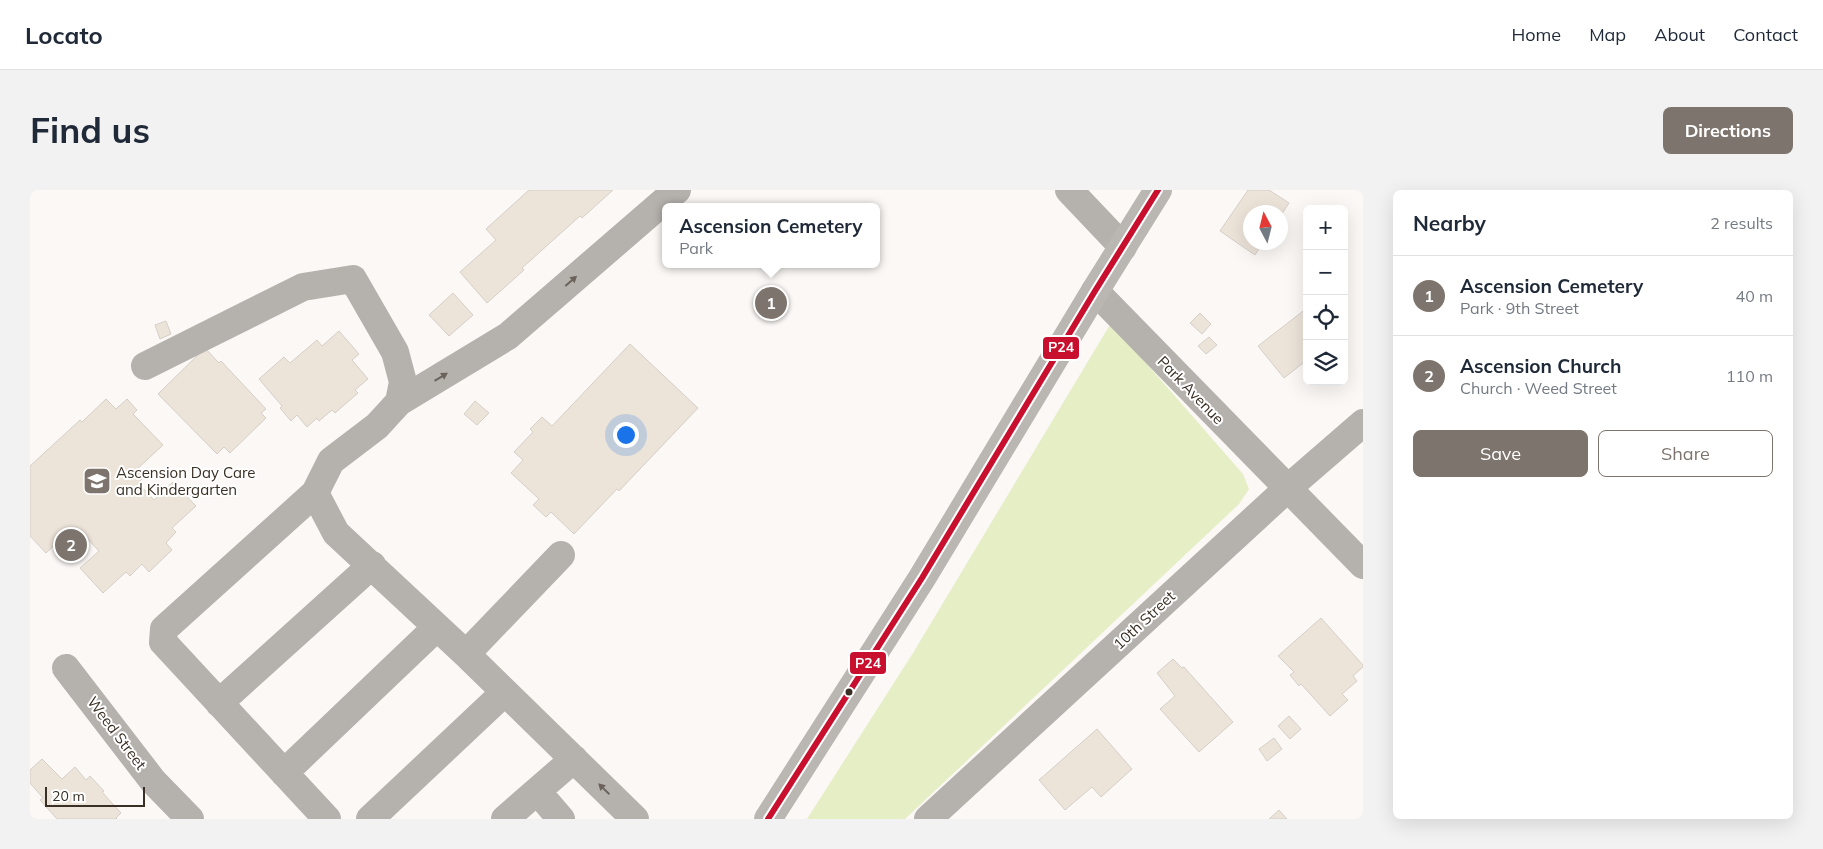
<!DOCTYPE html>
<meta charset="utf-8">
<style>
:root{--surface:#fff;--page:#f2f2f3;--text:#1f2937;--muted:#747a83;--line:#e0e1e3;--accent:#7d756d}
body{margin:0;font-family:Mulish,sans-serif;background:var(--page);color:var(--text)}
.controls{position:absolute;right:15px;top:15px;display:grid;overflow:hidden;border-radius:8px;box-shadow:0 5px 20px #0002}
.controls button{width:45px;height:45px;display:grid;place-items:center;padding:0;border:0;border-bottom:1px solid var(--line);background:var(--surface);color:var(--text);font:25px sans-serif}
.compass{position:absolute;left:1213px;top:15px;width:45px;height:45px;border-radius:50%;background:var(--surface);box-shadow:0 5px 20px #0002;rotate:353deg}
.scale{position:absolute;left:15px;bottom:12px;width:100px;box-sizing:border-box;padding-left:5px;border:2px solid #392f24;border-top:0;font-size:14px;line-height:18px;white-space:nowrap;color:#392f24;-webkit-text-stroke:4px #fff;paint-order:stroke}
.you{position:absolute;left:595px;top:244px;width:18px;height:18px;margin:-12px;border:4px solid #fff;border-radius:50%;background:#1a73e8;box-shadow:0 0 0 8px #1a73e833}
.badge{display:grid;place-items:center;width:32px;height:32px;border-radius:50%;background:var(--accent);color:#fff;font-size:16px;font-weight:700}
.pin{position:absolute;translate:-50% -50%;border:2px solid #fff;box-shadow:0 1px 5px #0006}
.popup{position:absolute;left:632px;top:13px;width:218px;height:65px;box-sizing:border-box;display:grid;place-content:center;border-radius:8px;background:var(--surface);filter:drop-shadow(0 1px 4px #0005);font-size:16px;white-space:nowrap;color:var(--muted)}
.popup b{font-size:19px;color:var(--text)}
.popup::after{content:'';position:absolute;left:50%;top:100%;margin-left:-10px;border:10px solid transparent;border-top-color:var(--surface)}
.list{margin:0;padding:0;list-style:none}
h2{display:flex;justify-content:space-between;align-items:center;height:65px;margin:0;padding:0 20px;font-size:21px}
h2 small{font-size:16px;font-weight:400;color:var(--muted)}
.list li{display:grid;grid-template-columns:32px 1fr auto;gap:15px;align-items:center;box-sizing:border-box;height:80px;padding:0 20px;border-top:1px solid var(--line)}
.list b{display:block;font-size:19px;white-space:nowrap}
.list p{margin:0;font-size:16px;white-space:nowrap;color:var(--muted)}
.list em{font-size:16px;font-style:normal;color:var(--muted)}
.actions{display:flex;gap:10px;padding:15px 20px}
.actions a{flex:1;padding:11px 0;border:1px solid var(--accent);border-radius:8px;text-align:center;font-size:18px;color:var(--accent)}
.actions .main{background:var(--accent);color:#fff}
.icon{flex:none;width:28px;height:28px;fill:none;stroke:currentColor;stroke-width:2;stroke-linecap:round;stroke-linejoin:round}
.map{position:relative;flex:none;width:1333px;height:629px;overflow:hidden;border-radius:8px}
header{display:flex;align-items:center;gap:30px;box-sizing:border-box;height:70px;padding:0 25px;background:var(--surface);border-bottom:1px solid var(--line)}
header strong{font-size:24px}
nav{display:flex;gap:28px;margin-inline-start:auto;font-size:18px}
.intro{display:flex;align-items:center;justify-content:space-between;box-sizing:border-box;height:120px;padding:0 30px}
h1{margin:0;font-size:35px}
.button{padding:12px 22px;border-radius:8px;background:var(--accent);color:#fff;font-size:18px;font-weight:700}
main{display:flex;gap:30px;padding:0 30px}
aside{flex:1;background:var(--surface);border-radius:8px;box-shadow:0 5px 20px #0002}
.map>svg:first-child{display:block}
.park{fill:#e6eec6}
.building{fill:#ece3d9;stroke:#d5cfc8}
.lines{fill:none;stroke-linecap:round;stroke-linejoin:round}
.minor{stroke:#b5b2ae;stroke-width:28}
.major{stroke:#bab6b1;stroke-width:28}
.bus-1-casing{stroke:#fff;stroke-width:10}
.bus-1{stroke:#c8102e;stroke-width:6}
.oneway{fill:#6b635b}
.bus-dot{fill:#392f24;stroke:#fff;stroke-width:2}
.labels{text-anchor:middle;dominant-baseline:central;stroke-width:4;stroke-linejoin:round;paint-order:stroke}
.street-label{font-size:15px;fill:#392f24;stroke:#fff}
.poi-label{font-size:15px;fill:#392f24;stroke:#fff;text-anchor:start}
.line-badge{stroke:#fff;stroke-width:2}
.badge-label{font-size:14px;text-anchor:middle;font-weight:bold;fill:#fff}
</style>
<header>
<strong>Locato</strong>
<nav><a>Home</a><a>Map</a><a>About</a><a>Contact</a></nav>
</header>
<div class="intro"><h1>Find us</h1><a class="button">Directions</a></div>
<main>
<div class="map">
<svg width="1333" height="629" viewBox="0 0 1333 629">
<rect width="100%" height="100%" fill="#fbf8f5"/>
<path class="park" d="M 1081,133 L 1213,284 L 1219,299 L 1209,314 L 875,629 L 777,629 L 883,463 Z"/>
<path class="building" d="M 499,0 L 583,0 L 552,28 L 550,26 L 492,78 L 494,80 L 457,113 L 430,82 L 466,50 L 456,39 Z
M 1218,0 L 1239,0 L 1259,13 L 1250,27 L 1250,22 L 1220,22 L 1220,52 L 1233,52 L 1225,65 L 1190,41 Z
M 423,103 L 443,125 L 419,146 L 399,125 Z
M 1277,118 L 1277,170 L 1254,188 L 1228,156 Z
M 1170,123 L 1181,134 L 1172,144 L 1160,133 Z
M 136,131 L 141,144 L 130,149 L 125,135 Z
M 309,141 L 329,164 L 322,170 L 338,189 L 325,200 L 328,203 L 305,223 L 302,220 L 289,231 L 287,228 L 277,237 L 267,225 L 261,231 L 250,218 L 252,216 L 229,189 L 254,167 L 260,173 L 287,150 L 292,156 Z
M 1179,147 L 1187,155 L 1176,164 L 1168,156 Z
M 600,154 L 668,218 L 589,301 L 587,299 L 544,344 L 521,322 L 516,327 L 503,315 L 509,309 L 481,283 L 493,270 L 484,262 L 503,242 L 500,239 L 512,227 L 522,236 Z
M 175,158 L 189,173 L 191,171 L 236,219 L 231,223 L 236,228 L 200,263 L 194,257 L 187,264 L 128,204 Z
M 76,209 L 86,219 L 97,209 L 107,220 L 103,224 L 133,255 L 106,280 L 113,288 L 108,293 L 124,310 L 143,292 L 166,316 L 142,338 L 146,342 L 136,353 L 142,360 L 119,382 L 112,374 L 100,386 L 96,382 L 73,403 L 50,378 L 69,361 L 52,343 L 48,346 L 41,340 L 16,363 L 0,346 L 0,276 L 50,230 L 52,232 Z
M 445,211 L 459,223 L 447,235 L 434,224 Z
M 1291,428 L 1333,475 L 1333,477 L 1323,486 L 1327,491 L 1312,504 L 1318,510 L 1300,526 L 1271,494 L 1269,496 L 1260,485 L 1264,482 L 1248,466 Z
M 1143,469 L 1152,478 L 1154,477 L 1203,532 L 1169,562 L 1130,519 L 1145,506 L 1127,483 Z
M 1259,526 L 1271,539 L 1260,549 L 1248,536 Z
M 1067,539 L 1102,579 L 1071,607 L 1062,597 L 1035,620 L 1009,590 Z
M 1244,548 L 1252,559 L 1237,571 L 1229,559 Z
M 12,569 L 32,589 L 45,577 L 56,590 L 60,586 L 74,601 L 72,602 L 91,623 L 86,628 L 87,629 L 27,629 L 10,610 L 13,608 L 0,593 L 0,580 Z
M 1249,620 L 1257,629 L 1239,629 Z"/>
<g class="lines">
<path class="minor" d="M 1039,0 L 1093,57
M 1065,101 L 1333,375
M 115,176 L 273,97 L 323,89 L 365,162 L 373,192 L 369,212 L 347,236 L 301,271 L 285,303 L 306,343 L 436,464 L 605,629
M 369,212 L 478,146 L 647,0
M 285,303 L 134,439 L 133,452 L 297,629
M 436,464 L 531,365
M 36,478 L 123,591 L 160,629
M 189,513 L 342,375
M 254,583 L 407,437
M 340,629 L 475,502
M 475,629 L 507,601
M 531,629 L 507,601 L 544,569
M 898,629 L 1258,298 L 1333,233"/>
<path class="major" d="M 738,629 L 892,388 L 1065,101 L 1128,0"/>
<defs>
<path id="bus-1" d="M 738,629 L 892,388 L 1065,101 L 1128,0"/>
</defs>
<use href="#bus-1" class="bus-1-casing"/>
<use href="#bus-1" class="bus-1"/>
</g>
<defs><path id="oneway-solid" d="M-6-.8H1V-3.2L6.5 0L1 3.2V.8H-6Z" transform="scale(1.25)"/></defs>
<g class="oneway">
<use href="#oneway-solid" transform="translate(541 91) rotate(-41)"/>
<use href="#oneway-solid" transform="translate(411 187) rotate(-31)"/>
<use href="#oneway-solid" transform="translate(574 599) rotate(-136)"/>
</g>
<defs>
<symbol id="school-square" viewBox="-11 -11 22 22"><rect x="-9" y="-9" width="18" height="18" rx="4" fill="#7d756d" stroke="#fff"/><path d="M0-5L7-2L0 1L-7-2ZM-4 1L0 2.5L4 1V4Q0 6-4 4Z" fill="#fff"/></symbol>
</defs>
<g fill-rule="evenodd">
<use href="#school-square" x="51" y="275" width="32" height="32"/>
</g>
<circle class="bus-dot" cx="819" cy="502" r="4.5"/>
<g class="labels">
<g class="street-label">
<text transform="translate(1161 200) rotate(46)">Park Avenue</text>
<text transform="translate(1114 430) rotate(-43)">10th Street</text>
<text transform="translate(87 543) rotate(53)">Weed Street</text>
</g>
<g class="poi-label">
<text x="86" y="282">Ascension Day Care<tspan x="86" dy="17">and Kindergarten</tspan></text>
</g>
</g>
<g class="line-badge">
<rect x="1012" y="146" width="38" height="24" rx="5" fill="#c8102e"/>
<rect x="819" y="461" width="38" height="24" rx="5" fill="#c8102e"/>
</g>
<g class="badge-label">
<text x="1031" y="162">P24</text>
<text x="838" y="478">P24</text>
</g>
</svg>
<div class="controls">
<button>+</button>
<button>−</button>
<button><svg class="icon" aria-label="locate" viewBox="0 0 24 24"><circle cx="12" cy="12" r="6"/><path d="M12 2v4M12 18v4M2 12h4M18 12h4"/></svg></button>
<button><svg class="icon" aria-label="layers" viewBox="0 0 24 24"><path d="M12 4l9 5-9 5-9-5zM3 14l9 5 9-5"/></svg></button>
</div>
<svg class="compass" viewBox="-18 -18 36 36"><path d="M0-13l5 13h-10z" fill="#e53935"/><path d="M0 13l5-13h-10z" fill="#747a83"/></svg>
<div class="scale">20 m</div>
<div class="you"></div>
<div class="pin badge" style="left:741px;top:113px">1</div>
<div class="popup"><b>Ascension Cemetery</b>Park</div>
<div class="pin badge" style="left:41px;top:355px">2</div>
</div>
<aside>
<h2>Nearby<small>2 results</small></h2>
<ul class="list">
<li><span class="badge">1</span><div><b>Ascension Cemetery</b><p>Park · 9th Street</p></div><em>40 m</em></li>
<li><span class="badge">2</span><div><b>Ascension Church</b><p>Church · Weed Street</p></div><em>110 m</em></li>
</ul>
<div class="actions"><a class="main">Save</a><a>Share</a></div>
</aside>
</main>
